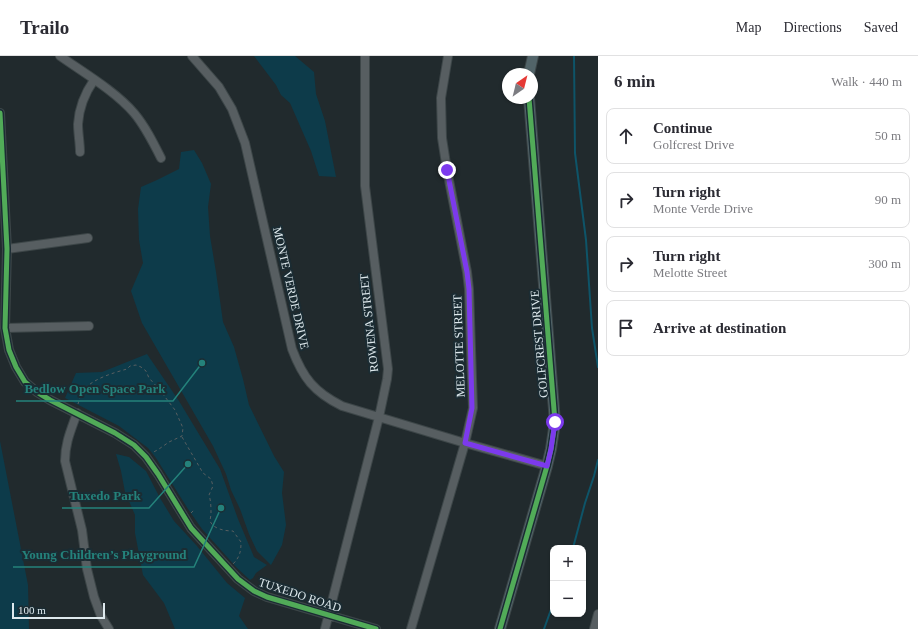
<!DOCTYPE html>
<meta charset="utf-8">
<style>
:root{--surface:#fff;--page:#f2f2f3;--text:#2b2b33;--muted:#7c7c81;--line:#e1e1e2}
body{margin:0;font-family:"Times New Roman",serif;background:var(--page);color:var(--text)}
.controls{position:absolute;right:12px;bottom:12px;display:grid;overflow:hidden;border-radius:8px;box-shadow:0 1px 3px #0004}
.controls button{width:36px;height:36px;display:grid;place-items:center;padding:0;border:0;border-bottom:1px solid var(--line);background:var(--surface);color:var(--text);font:20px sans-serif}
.compass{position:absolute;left:502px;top:12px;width:36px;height:36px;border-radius:50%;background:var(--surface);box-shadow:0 1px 3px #0004;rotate:35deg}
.scale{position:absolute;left:12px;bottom:10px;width:93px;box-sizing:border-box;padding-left:4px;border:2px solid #dee9ed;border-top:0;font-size:11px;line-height:14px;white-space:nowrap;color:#dee9ed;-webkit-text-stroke:3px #1b2c33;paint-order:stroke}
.stop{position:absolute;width:12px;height:12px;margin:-9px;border:3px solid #7c3aed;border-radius:50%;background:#fff}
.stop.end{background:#7c3aed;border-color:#fff;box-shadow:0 1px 4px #0008}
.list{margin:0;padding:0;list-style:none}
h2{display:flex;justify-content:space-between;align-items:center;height:52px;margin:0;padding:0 16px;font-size:17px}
h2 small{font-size:13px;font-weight:400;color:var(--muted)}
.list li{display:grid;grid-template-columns:26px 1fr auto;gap:12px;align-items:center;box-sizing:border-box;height:56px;margin:0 8px 8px;padding:0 8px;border:1px solid var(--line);border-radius:8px}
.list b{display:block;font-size:15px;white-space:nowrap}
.list p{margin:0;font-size:13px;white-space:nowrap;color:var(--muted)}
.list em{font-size:13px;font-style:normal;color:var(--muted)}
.icon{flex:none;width:22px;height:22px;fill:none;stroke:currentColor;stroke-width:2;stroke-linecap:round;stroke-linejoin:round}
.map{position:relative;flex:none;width:598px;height:573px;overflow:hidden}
header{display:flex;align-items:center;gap:24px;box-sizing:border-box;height:56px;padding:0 20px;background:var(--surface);border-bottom:1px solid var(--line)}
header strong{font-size:19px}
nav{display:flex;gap:22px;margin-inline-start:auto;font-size:14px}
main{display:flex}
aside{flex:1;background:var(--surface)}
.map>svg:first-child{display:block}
.green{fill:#0d3b4a}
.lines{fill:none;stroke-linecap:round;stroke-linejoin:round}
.stream{stroke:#0e5468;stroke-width:2}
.minor-casing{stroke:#3d4648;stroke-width:10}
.major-casing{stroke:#3d4648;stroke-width:12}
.path{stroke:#585f61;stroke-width:1;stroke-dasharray:3 3;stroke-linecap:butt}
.minor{stroke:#575e61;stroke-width:8}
.major{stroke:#526469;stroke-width:10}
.cycleway-casing{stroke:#1b2c33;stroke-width:8}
.cycleway{stroke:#51ab58;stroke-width:5}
.route{stroke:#7c3aed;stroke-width:5}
.labels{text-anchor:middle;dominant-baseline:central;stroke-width:4;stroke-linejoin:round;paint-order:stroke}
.street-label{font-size:12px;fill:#dee9ed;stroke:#1b2c33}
.leader{fill:none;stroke:#24827b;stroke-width:1.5}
.callout-dot{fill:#24827b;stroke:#1b2c33;stroke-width:1.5}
.callout-label{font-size:13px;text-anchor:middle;font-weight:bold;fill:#24827b;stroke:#1b2c33;stroke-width:4;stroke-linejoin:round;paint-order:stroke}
</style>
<header>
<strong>Trailo</strong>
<nav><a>Map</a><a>Directions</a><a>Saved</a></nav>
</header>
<main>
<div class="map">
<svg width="598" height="573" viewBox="0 0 598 573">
<rect width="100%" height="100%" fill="#212a2d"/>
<path class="green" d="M 254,0 L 295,0 L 314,16 L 316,38 L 325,65 L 336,121 L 319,120 L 311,95 L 290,47 L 281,39 L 276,29 Z
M 194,94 L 202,107 L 211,128 L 208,151 L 210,180 L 216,216 L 223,266 L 234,291 L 243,323 L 249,349 L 274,400 L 284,416 L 282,437 L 286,469 L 282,489 L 271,509 L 257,495 L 249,478 L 240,453 L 231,434 L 226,418 L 213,390 L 142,267 L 131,235 L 143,207 L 139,184 L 138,153 L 141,131 L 157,124 L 179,113 L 181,96 Z
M 147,298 L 179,345 L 220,413 L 238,463 L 254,501 L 267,509 L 256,517 L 253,522 L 250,524 L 237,512 L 202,473 L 188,453 L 156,402 L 148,392 L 119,370 L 65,342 L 76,317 L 102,316 Z
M 0,385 L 28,529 L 29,573 L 0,573 Z
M 116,398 L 129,401 L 146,415 L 160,442 L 174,465 L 197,490 L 227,527 L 245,542 L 239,560 L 248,573 L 175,573 L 164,547 L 143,519 L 135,477 L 135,459 L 125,436 L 121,415 Z"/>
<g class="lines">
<path class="stream" d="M 574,0 L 575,97 L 586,184 L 592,272 L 598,311
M 573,492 L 585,447 L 594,420 L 598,404
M 544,573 L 553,548"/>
<defs>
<path id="minor" d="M 60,0 C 84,17 115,35 134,57 C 145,70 153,86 161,102
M 192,0 L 219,31 L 232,53 L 245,87 L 292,293 C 303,322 314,336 342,350 L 465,387 L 547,410
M 0,57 L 7,193 L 5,272 L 9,294 L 16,311 L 25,326 L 37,336 L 50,344 L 115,377 L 134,389 L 146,401 L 158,418 L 191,472 L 238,523 L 254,535 L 267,541 L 376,573
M 80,96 C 80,87 78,77 78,68 C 79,52 85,37 94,24
M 7,193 L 88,182
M 5,272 L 89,270
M 77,357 C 71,374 65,387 65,405 L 82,474 L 87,513 L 94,541 L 101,560 L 109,573
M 325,573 L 379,361 L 387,323 L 388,313 L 365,130 L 365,0
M 411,573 L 465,387 L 473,352 L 469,233 L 467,216 L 447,114 L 442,82 L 441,42 L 448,0
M 594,573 L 598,558"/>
<path id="major" d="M 529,18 L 533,0
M 500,573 L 547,410 L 551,393 L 555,366 L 529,42"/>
</defs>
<use href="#minor" class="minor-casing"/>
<use href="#major" class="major-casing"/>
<path class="path" d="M 78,348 C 79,345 80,340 82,336 C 91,323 113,317 127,313 L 130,310 L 136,309 L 141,311 L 146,315 L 149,322 L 159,333 L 175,354 L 183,372 L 182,380 L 169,386 L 159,393 L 152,397
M 182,381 L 203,417 L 211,423 L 213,430 L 209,439 C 211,445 211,452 211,458 C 211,459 210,464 210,465 C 213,473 225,475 233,475 L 241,486 C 241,495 240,501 233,508
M 191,457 L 194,454"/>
<use href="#minor" class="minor"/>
<use href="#major" class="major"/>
<defs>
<path id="cycleway" d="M 0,57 L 7,193 L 5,272 L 9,294 L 16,311 L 25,326 L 37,336 L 50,344 L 115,377 L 134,389 L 146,401 L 158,418 L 191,472 L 238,523 L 254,535 L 267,541 L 376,573
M 500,573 L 547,410 L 551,393 L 555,366 L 529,42"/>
</defs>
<use href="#cycleway" class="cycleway-casing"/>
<use href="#cycleway" class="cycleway"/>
</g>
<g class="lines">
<path class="route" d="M 447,114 L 467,216 L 469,233 L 472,352 L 465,387 L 547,410 L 551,393 L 555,366"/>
</g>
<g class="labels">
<g class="street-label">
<text transform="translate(291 232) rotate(77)">MONTE VERDE DRIVE</text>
<text transform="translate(369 267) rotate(-96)">ROWENA STREET</text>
<text transform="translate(539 288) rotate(-95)">GOLFCREST DRIVE</text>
<text transform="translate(459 290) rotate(-92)">MELOTTE STREET</text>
<text transform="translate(300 539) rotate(18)">TUXEDO ROAD</text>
</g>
</g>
<path class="leader" d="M202 307L173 345H16M188 408L149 452H62M221 452L194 511H13"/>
<g class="callout-dot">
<circle cx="202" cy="307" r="4"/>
<circle cx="188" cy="408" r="4"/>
<circle cx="221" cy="452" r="4"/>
</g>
<g class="callout-label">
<text x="95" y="337">Bedlow Open Space Park</text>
<text x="105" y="444">Tuxedo Park</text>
<text x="104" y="503">Young Children’s Playground</text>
</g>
</svg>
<div class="controls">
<button>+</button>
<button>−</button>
</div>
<svg class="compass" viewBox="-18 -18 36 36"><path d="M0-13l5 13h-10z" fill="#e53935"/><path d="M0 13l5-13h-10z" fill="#7c7c81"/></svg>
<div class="scale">100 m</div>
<div class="stop" style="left:555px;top:366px"></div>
<div class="stop end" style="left:447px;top:114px"></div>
</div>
<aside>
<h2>6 min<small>Walk · 440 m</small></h2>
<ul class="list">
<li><svg class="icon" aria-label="ahead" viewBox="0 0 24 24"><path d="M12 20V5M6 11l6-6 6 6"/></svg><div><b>Continue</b><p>Golfcrest Drive</p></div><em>50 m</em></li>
<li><svg class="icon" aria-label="right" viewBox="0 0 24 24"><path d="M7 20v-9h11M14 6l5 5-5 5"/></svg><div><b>Turn right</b><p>Monte Verde Drive</p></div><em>90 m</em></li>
<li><svg class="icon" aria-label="right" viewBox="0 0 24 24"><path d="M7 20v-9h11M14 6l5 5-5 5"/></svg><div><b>Turn right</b><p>Melotte Street</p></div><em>300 m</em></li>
<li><svg class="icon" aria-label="arrive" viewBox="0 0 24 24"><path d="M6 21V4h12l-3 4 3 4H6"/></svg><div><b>Arrive at destination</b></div></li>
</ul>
</aside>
</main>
